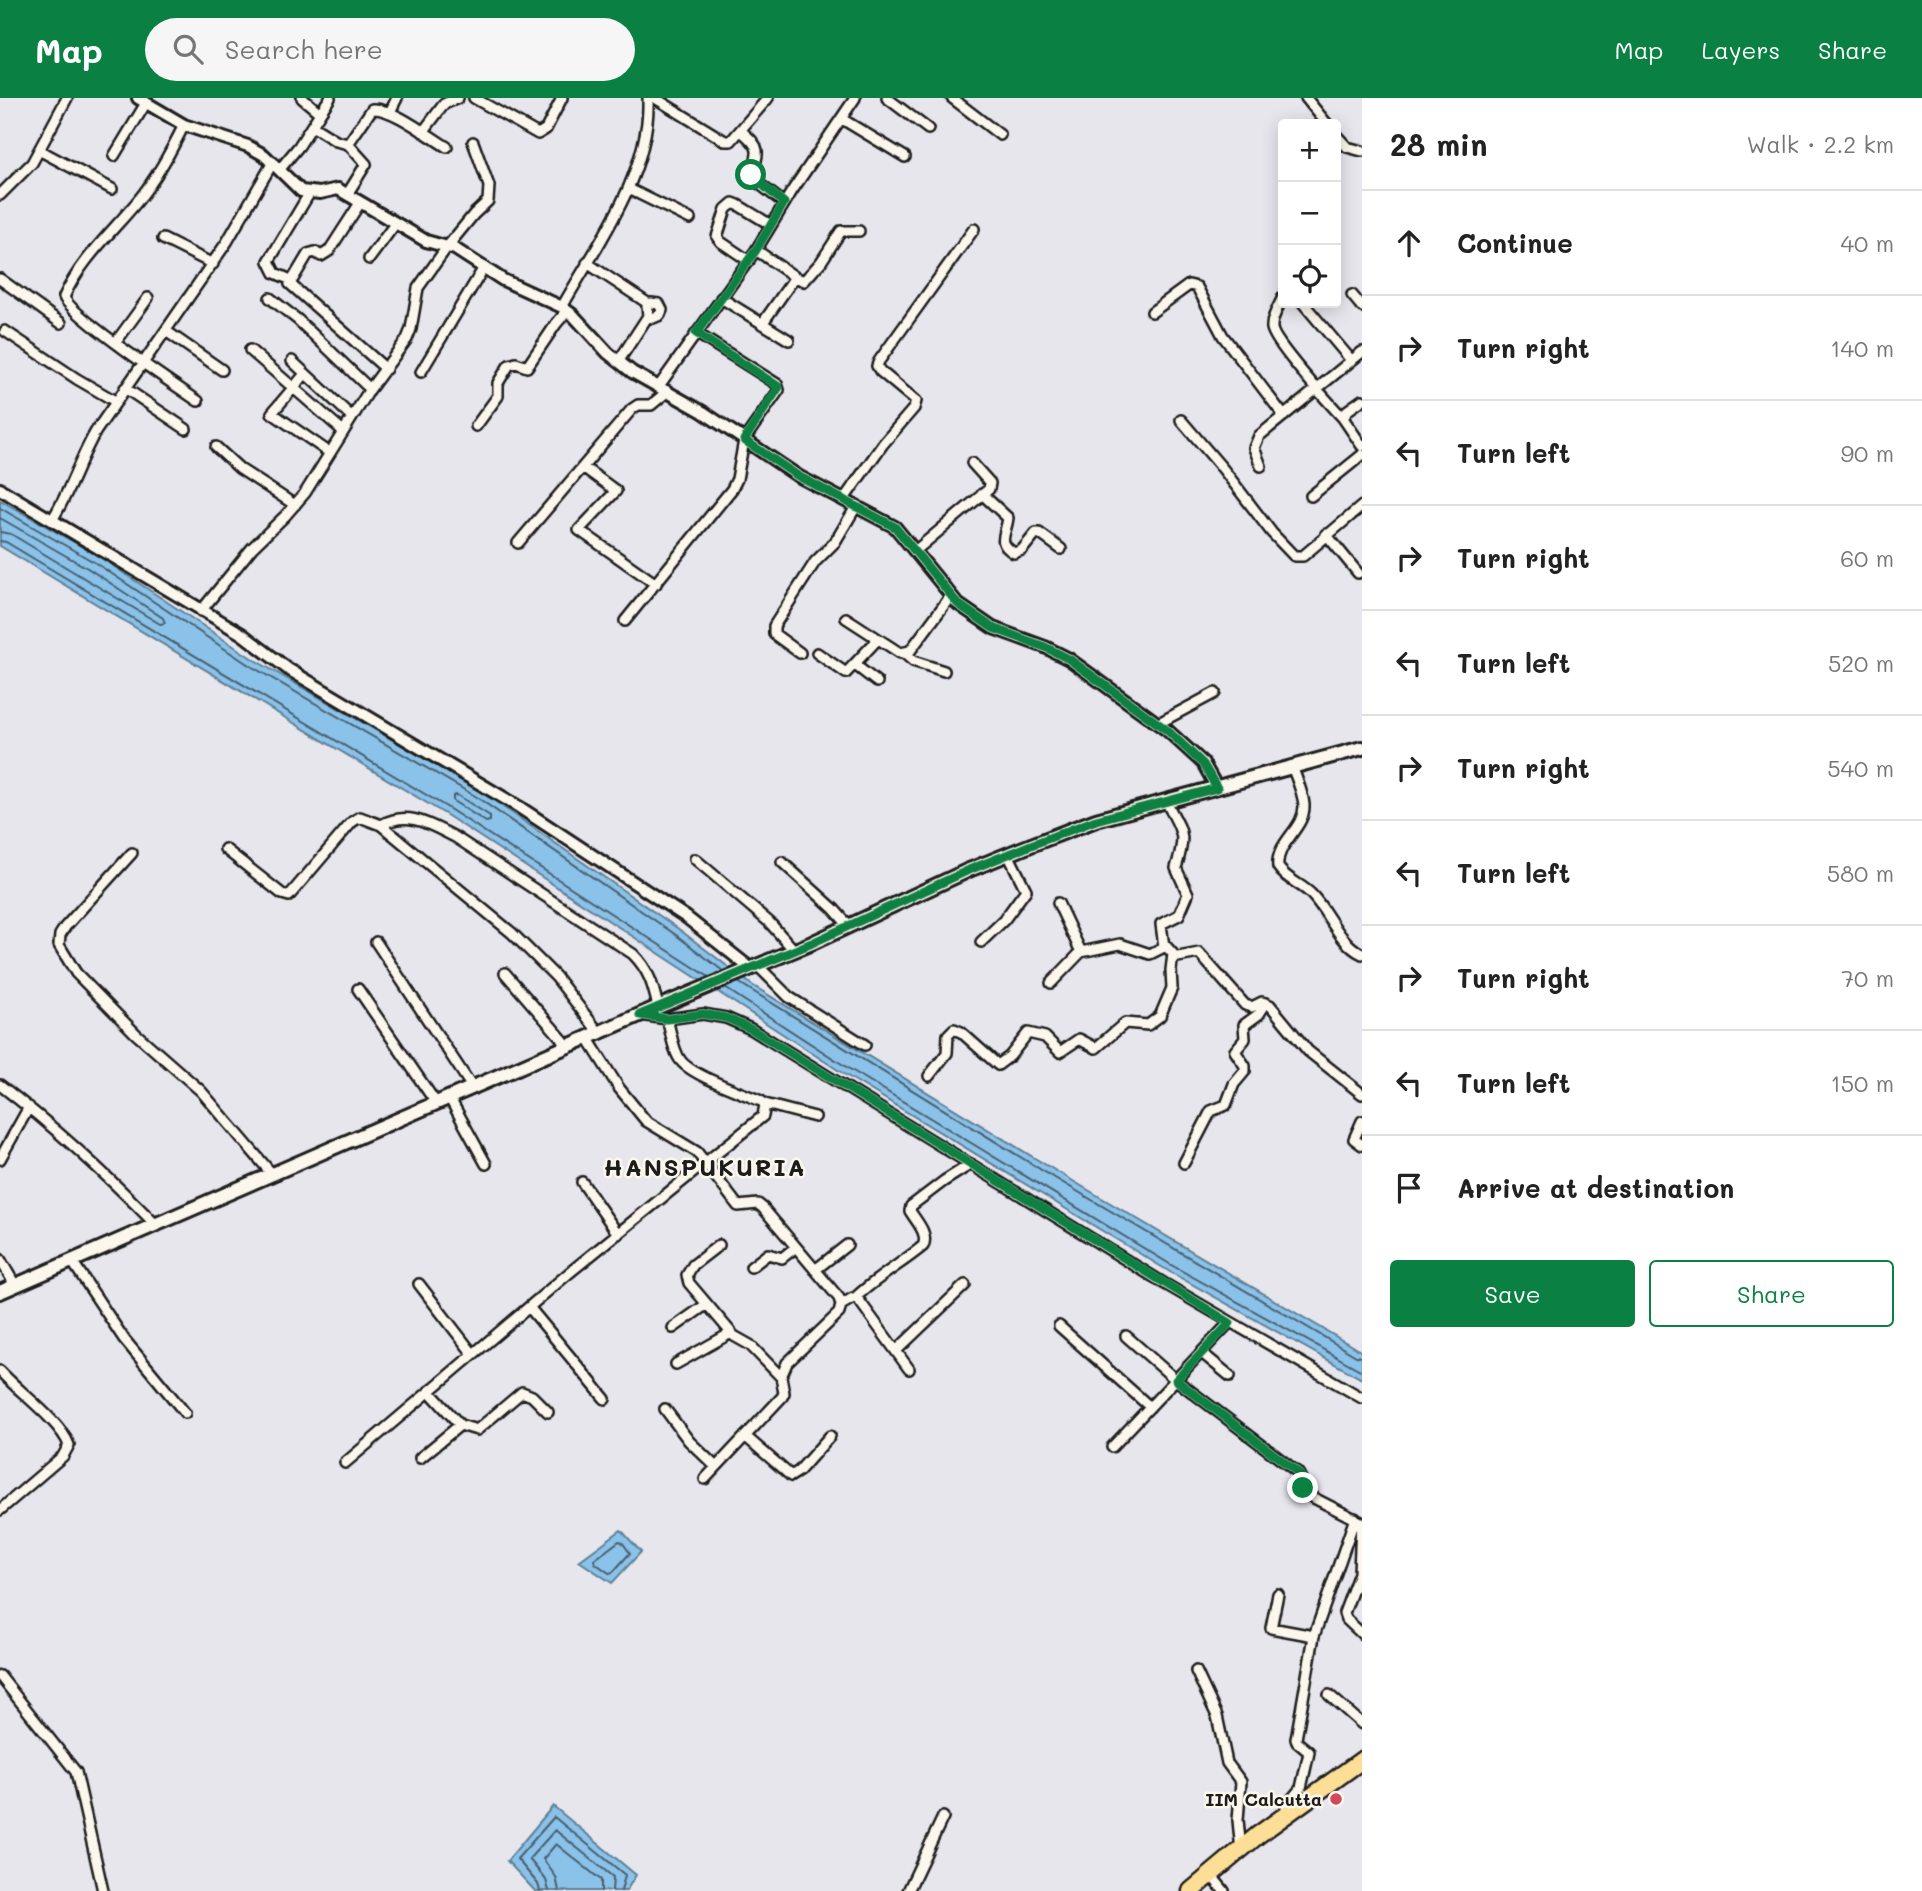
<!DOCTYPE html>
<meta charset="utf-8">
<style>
:root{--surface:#fff;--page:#f6f6f6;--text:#222;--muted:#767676;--line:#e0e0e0;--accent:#0b8043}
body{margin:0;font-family:Mali,sans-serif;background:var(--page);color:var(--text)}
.controls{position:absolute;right:21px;top:21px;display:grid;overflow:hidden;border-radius:7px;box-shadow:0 4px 18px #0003}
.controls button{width:63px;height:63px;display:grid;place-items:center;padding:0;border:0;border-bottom:2px solid var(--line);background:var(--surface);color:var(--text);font:35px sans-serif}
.stop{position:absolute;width:21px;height:21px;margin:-16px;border:5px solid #0b8043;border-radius:50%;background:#fff}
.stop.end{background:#0b8043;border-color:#fff;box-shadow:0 2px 7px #0008}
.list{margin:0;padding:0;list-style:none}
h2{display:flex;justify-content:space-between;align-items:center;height:91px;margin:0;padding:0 28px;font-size:30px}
h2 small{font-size:23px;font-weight:400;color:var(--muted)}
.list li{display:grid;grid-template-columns:46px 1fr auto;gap:21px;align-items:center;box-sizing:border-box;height:105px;padding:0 28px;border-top:2px solid var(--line)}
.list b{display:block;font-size:26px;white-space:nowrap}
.list em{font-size:23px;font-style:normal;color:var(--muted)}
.actions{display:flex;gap:14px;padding:21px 28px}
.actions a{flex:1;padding:16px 0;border:2px solid var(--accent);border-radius:7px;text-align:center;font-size:24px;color:var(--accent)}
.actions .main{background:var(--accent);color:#fff}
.icon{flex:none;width:38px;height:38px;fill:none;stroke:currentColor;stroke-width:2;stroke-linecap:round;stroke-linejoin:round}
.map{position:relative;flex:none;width:1362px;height:1793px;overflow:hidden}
header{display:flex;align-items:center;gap:42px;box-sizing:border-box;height:98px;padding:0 35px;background:var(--accent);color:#fff}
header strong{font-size:33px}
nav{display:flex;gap:38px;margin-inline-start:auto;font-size:24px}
.search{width:490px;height:63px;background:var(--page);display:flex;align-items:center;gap:18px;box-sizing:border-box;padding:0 24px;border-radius:38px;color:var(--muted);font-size:26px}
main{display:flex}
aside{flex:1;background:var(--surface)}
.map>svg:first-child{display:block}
.water{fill:#8ac2e9;stroke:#5e8097;stroke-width:2}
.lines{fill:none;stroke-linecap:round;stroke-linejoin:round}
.shore{stroke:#485e6e;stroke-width:2}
.minor-casing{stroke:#1c1c1c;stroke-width:14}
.tertiary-casing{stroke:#1c1c1c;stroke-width:16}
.secondary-casing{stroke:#1c1c1c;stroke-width:18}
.trunk-casing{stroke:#1c1c1c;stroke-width:21}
.minor{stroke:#fbf7ec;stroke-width:9}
.tertiary{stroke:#fbf7ec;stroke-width:10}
.secondary{stroke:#fbf7ec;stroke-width:12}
.trunk{stroke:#fdde96;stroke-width:16}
.route{stroke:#0b8043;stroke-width:9}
.poi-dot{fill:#d1495b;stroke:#fbf7ec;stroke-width:2.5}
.labels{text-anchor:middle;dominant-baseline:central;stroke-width:5;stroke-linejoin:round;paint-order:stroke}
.poi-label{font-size:18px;font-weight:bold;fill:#1c1c1c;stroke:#fbf7ec;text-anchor:end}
.district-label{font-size:24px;font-weight:bold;letter-spacing:2px;fill:#1c1c1c;stroke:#fbf7ec}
</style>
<header>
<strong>Map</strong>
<div class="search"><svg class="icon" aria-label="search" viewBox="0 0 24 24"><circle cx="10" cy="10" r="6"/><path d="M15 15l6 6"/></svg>Search here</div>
<nav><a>Map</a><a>Layers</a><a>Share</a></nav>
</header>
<main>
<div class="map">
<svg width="1362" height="1793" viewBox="0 0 1362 1793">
<rect width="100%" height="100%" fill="#e8e6ed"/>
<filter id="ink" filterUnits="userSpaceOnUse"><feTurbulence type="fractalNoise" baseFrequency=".0143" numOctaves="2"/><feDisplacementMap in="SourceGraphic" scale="14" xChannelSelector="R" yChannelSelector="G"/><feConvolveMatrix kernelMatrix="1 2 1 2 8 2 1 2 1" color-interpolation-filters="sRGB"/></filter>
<g filter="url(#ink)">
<path class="water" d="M 0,402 L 98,458 L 253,561 L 479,692 L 680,832 L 752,887 L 1046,1067 L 1362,1254 L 1362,1281 L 1170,1174 L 844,976 L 445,716 L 0,448 Z
M 621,1432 L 641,1454 L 612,1485 L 579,1463 Z
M 553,1708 L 636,1777 L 626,1793 L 535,1793 L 507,1763 Z"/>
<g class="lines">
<path class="shore" d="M 0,410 L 94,464 L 249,567 L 475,698 L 676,837 L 723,873
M 0,420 L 89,471 L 163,520 L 165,525 L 160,526 L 11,436 L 0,434
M 0,443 L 6,444 L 448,710 L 709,879
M 457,697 L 490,718 L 490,723 L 486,724 L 453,703 L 453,698 Z
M 738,884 L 1043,1073 L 1356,1258 L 1362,1259
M 725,890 L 848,970 L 1173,1168 L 1362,1273
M 619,1443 L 622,1444 L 630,1455 L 613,1474 L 609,1475 L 595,1465 L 594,1462 Z
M 540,1793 L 538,1786 L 517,1761 L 554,1719 L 625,1777 L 621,1793
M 549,1793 L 546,1782 L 529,1761 L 555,1732 L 613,1779 L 612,1793
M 559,1793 L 556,1779 L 543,1761 L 556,1746 L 601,1782 L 601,1793"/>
<defs>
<path id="minor" d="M 474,0 L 538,36 L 546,31 L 562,0
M 655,0 L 725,43 L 731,43 L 768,0
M 887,0 L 928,31
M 952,0 L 1000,37
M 1306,0 L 1327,26
M 390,14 L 397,0
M 320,15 L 330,0
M 842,21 L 905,59
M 184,27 C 170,55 156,81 136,105 C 112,134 79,164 64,199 C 69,216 176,288 198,303
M 312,28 L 336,43 L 348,46
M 741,33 C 761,49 760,53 751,77 L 753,81 L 784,105
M 423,34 L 444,6 L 458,0
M 1336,37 L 1347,49 L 1362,53
M 39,52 L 112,91
M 114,58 L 146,5
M 280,71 L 299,48 L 320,15 L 302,0
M 629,91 L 690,121
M 348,95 L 366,66 L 348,46 L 372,11 C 392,9 430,39 447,49
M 0,97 L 32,65 L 67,0
M 360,105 L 329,153 L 321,158 L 315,154 L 308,156 L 290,186 L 386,271
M 163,141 L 213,166
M 756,152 L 795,179 L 804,183 L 821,164 L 841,133 L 859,133
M 369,161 L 395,126
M 749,163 L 721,144 L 717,139 L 726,111 L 733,105 L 738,107 L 771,127
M 587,165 L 649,206
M 0,181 L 61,225
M 291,182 L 275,175 L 269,163 L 309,96
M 1352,197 L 1362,209
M 1283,199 C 1279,208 1271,220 1272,230 C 1273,244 1331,307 1343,320
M 270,200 L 298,222 L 370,291
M 721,200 L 789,242
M 1303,205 L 1351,262
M 562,209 C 597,147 651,75 648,0
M 1152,214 L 1189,187 L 1197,189 L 1223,238 L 1284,318
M 762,226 L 795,179
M 5,233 L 77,281 L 115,303
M 166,233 L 222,272
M 116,244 L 148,200
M 250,252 L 343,333
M 292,263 L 352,319
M 618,264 L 648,218 L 647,208 L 651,205 L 659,206 L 662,212 L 660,217 L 653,220 L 648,218
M 421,274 L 483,171
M 305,276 L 272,315 L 330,355
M 659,288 L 756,152 L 792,93 L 855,0
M 125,290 L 186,331
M 1362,302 L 1348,312 L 1343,320 L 1362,348
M 1181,322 L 1223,371 L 1272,435 L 1294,458 L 1303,458 L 1362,408
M 476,328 L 498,298 L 498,285 L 509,267 L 516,265 L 527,269 L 556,226 L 567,213
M 216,349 L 240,371 L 295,407
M 1261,368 L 1254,350 L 1259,338 L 1362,254
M 583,369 L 616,393 L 579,432 L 656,486
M 982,396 L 1008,420 C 1006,437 996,444 1014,455 L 1022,452 L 1036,435 L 1039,435 L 1061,451
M 1311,398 L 1362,357
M 844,401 L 883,346 L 914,310 L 916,303 L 880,273 L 877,268 L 879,263 L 974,131
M 52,422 C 70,394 79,362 96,333 L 227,144 L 273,64
M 1326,436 L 1358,475
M 518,445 L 632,311 L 638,307 L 651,307 L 668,293
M 915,453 L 989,391 L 990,385 L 972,365
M 201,513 L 252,450 L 285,418 L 305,395 L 370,291 L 407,241 L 411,231 L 418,190 L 447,149 L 474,116 L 488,103 L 489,88 L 473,44
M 846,520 L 900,555 L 910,553 L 950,499
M 625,523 L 732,391 L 737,381 L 744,342 L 779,292 L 777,286 L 696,235
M 800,555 L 774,536 L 774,528 L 815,464 L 835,444 L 857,407
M 817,555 L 846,575 L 878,541
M 905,556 L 913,563 L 944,573
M 855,567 L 877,584
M 1159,625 L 1215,595
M 1292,668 C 1296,680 1303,694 1304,707 C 1305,731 1275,745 1278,769 C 1286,782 1302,786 1312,797 C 1329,815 1339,845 1362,856
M 381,727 C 409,712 429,726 455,739 L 633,856 C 649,872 653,887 658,909
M 225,751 L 282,796 L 289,798 L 352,724 L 360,719 L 381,727 L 512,835 L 556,879 L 600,936
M 132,755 L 65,829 L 60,837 L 59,847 L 76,875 L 136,936 L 201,993 L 272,1076
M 695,761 L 769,824 L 794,852
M 782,764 L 834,811 L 849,828
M 1058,805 L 1081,854
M 376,844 L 472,989
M 981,844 L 1004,822 L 1026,792 L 1008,756
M 1173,860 L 1199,855 L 1245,907 L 1252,909 L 1262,904 L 1270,907 L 1308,953 L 1362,996
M 757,867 L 789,899 L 865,947
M 505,875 L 569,949
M 1051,885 L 1081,854 L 1120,846 L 1150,856 L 1164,849 L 1161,826 L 1179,817 L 1188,796 L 1176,770 C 1187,734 1182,735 1166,703
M 358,891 L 436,1005
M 640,917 L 667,921 L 703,916 L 726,920 L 751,931 L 1165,1186 L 1362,1300
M 588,941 L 619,990 L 646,1023 L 697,1054 L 738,1108 L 758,1106 L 763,1110 L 839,1200 L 841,1207 L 839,1215 L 787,1265 L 781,1279 L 784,1295 L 782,1299 L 705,1381
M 929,978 L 947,955 L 948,937 L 954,931 L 961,934 L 998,967 L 1010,958 L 1028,935 L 1045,939 L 1060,954 L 1079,941 L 1096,950 L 1125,925 L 1148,927 L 1160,918 L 1172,890 L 1171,872 L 1173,856 L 1165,847
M 0,987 C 55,1029 107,1077 156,1127
M 449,999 L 486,1066
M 765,1006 L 815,1019
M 1362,1023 L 1354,1041 L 1362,1047
M 0,1061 L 29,1009
M 1184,1065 L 1211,1013 L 1226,1007 L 1234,986 L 1245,973 L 1245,968 L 1235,953 L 1245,941 L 1244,927 L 1259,916 L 1266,905
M 582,1084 L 618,1136
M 719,1147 L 693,1167 L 687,1177 L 689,1185 L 734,1238 L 750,1247 L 781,1279
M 0,1161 L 15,1187
M 72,1163 L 124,1241 L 185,1315
M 751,1169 L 768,1156 L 782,1160 L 796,1149
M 815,1172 L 847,1147
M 419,1186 L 473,1256
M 856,1199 C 876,1180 901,1166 923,1148 C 929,1136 916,1123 910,1113 L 911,1108 L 944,1083 L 971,1066
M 841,1207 L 853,1200 L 858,1201 L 909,1271
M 529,1209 L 605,1301
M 1059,1228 L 1150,1309
M 673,1230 L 707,1206
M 1126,1238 L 1176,1282 L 1296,1373 C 1304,1380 1300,1390 1308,1397 L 1361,1424 L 1359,1475 L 1344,1515 L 1346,1521 L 1362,1536
M 897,1252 L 965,1187
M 1202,1255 L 1230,1278
M 676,1266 L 731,1235
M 0,1273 C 18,1293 60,1323 69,1347 L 63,1358 L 0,1412
M 429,1293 L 460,1327 L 477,1332 L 522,1294 L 532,1298 L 548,1314
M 665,1311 L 689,1343 L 716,1369
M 745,1338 L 791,1378 L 799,1373 L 830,1338
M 1112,1349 L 1229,1225
M 420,1360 L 460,1327
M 345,1365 L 569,1175 L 763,1018 L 765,1006 L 761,1003 C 743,995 693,978 681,963 C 673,953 671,934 667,921
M 1278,1496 L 1271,1530 L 1314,1538
M 1196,1573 L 1217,1618 L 1227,1665 L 1241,1684 L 1238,1722 L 1241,1753
M 0,1578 L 76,1674 L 103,1793
M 1329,1597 L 1362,1626
M 1286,1714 L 1286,1708 L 1301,1690 L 1308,1659 L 1309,1654 L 1297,1644 L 1296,1641 L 1314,1538 L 1355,1420
M 1211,1777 L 1224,1793
M 908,1793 L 943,1719"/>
<path id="tertiary" d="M 138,0 L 184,27 L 248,48 L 264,57 L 301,93 L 320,95 L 338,91 L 426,143 L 455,151 L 503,182 L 562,209 L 573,217 L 608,255 L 632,274 L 703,314 L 798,378 L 895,429 L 958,506 L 993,530 L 1045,549 L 1069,561 L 1168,633 L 1203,665 L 1217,690
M 0,391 L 242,536 L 288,571 L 519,709 L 686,819 L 750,870"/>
<path id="secondary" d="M 0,1194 L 658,909 L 812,845 L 969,772 L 1031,747 L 1096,722 L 1362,650"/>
<path id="trunk" d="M 1191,1793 L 1258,1737 L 1362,1662"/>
</defs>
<use href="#minor" class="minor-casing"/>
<use href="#tertiary" class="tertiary-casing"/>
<use href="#secondary" class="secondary-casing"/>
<use href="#trunk" class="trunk-casing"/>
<use href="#minor" class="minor"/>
<use href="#tertiary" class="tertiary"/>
<use href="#secondary" class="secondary"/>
<use href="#trunk" class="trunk"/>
</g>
</g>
<g class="lines" filter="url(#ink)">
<path class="route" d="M 751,77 L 784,105 L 756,152 L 696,235 L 779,289 L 744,342 L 798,378 L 895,429 L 958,506 L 993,530 L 1045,549 L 1069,561 L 1168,633 L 1203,666 L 1217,690 L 1096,722 L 1031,747 L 969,772 L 812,845 L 640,917 L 667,921 L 703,916 L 726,920 L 751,931 L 1230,1225 L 1176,1282 L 1296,1373 L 1303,1380 L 1303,1390"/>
</g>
<circle class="poi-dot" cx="1336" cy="1701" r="7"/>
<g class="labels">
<g class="poi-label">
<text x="1322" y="1701">IIM Calcutta</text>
</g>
<g class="district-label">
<text x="705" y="1068">HANSPUKURIA</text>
</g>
</g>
</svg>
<div class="controls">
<button>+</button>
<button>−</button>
<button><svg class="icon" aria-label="locate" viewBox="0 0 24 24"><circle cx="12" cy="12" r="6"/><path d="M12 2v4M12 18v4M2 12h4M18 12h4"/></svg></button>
</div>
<div class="stop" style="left:751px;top:77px"></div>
<div class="stop end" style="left:1303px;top:1390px"></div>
</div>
<aside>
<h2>28 min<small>Walk · 2.2 km</small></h2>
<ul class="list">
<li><svg class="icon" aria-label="ahead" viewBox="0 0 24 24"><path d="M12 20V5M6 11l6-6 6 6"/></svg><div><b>Continue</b></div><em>40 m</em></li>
<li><svg class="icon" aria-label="right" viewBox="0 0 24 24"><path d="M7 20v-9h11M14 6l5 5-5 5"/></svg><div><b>Turn right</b></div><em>140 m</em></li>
<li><svg class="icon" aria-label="left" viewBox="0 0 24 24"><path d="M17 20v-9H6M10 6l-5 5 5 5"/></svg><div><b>Turn left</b></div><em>90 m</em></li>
<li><svg class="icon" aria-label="right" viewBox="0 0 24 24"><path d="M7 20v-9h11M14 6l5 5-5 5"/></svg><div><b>Turn right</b></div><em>60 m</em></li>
<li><svg class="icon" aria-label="left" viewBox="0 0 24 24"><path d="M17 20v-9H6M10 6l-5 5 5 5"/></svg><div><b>Turn left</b></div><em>520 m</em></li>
<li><svg class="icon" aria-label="right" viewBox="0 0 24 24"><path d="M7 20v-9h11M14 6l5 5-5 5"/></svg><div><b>Turn right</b></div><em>540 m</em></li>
<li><svg class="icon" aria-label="left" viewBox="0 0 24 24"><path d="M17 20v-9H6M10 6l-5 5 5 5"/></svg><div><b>Turn left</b></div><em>580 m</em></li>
<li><svg class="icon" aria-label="right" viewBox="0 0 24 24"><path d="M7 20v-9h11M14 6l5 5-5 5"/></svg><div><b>Turn right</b></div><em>70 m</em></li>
<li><svg class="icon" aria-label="left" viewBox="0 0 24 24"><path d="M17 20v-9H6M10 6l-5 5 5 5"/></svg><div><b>Turn left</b></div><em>150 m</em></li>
<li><svg class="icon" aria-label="arrive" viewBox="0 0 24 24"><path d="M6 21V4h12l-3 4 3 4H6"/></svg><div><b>Arrive at destination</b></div></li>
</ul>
<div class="actions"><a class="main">Save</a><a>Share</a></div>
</aside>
</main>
